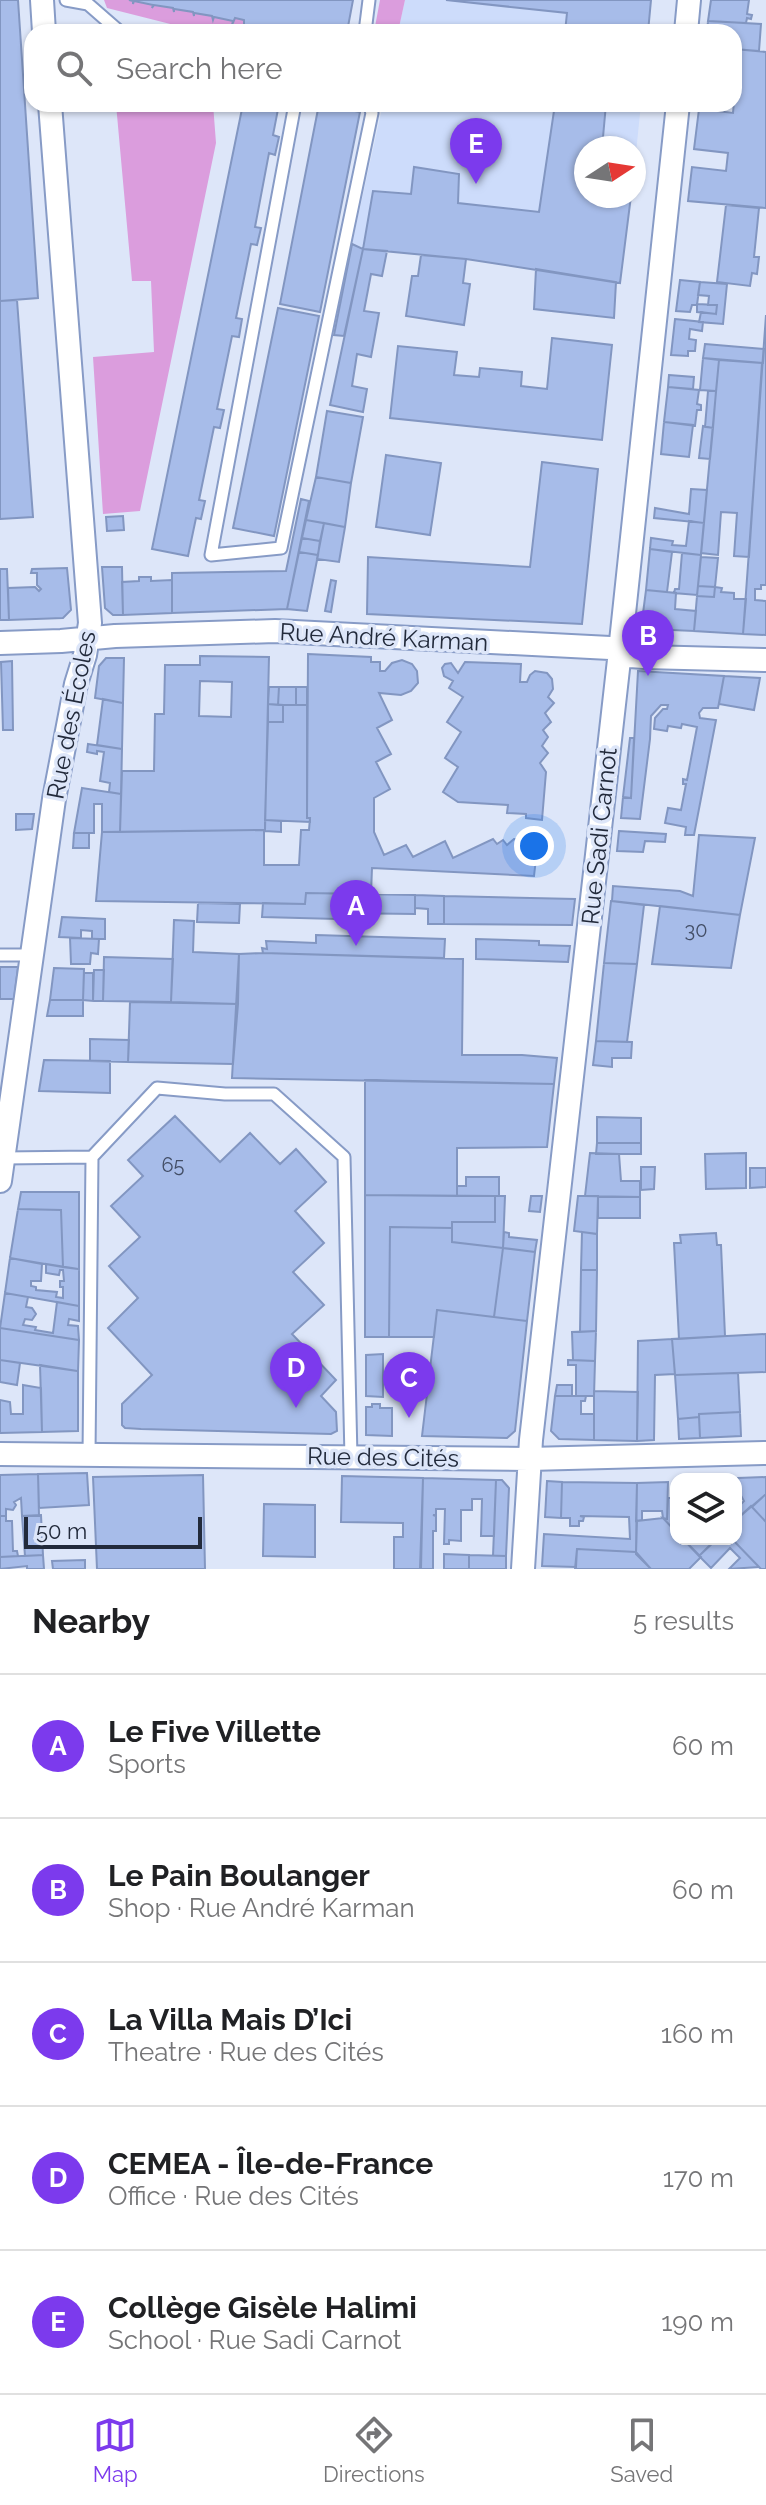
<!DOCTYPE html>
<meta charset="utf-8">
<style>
:root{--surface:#fff;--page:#f6f6f6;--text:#202124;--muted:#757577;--line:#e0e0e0;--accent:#7c3aed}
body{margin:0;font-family:Raleway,sans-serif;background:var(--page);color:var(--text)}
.controls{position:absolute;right:24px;bottom:24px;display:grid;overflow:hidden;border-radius:16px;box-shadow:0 2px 6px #0004}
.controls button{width:72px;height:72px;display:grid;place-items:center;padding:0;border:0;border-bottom:2px solid var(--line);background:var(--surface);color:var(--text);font:40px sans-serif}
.compass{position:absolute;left:574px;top:136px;width:72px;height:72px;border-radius:50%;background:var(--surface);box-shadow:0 2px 6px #0004;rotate:78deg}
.scale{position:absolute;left:24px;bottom:20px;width:178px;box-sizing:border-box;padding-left:8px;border:4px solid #222a3b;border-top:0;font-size:22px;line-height:28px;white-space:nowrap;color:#222a3b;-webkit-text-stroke:6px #dde6f9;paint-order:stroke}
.you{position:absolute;left:534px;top:846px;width:28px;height:28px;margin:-20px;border:6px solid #fff;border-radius:50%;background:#1a73e8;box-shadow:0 0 0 12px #1a73e833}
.badge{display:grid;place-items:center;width:52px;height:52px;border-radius:50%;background:var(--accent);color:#fff;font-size:26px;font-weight:700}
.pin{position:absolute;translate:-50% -66px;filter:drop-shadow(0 2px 4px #0008)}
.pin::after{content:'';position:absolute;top:42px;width:28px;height:24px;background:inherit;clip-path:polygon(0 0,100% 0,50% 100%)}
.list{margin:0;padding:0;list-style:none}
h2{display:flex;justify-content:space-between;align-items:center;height:104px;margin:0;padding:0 32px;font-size:34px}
h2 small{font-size:26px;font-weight:400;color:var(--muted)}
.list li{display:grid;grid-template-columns:52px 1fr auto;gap:24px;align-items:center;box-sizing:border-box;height:144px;padding:0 32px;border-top:2px solid var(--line)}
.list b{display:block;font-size:30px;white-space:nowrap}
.list p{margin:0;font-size:26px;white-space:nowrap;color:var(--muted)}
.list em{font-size:26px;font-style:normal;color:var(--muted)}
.icon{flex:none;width:44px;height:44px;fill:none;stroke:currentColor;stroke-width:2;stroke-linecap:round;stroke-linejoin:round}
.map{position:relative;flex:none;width:766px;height:1569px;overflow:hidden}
.search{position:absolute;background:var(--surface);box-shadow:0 2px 6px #0004;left:24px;right:24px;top:24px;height:88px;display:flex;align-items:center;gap:20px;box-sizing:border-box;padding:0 28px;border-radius:24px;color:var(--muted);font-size:30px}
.sheet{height:824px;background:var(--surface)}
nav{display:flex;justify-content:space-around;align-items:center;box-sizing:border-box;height:112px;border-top:2px solid var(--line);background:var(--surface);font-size:22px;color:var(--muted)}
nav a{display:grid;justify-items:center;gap:4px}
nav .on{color:var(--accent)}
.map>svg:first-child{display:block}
.built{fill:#cddcfb}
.green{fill:#db9ddd}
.building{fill:#a7bce9;stroke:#8296c1;stroke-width:2;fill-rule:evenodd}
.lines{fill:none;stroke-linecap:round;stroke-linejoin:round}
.lane-casing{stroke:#879bc6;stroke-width:15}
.street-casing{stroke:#879bc6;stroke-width:26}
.lane{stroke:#fff;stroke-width:11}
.street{stroke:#fff;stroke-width:22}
.labels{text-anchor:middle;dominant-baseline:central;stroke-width:7;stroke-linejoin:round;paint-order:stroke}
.number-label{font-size:20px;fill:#434e66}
.street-label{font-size:24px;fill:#222a3b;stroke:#dde6f9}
</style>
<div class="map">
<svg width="766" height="1569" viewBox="0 0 766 1569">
<rect width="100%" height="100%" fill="#dde6f9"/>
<path class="built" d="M 405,0 L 651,0 L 648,32 L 398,32 Z
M 383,104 L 641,104 L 634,172 L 634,148 L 586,148 L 586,196 L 487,261 L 363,249 L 352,244 Z"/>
<path class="green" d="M 104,0 L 129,0 L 133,1 L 133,4 L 134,1 L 153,5 L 153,8 L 154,5 L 173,8 L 173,12 L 174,9 L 193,12 L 193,16 L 194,13 L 212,16 L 213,20 L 214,17 L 233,21 L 233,25 L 235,18 L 244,20 L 244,28 L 281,32 L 202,32 L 107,8 Z
M 380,0 L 405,0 L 398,32 L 374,32 Z
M 116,104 L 213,104 L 216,143 L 140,511 L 103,514 L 93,357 L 154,352 L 151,281 L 132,281 Z"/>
<path class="building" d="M 0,0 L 18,0 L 38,298 L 0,301 Z
M 129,0 L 353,0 L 347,32 L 281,32 L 265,29 L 264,32 L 264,29 L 245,25 L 244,28 L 244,20 L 235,18 L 232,25 L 233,21 L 214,17 L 213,20 L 212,16 L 194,13 L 194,16 L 193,12 L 174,9 L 174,12 L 173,8 L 154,5 L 152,8 L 153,5 L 134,1 L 133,4 L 133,1 Z
M 446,0 L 651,0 L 648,32 L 565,32 L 567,13 Z
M 711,0 L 749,0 L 747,14 L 752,15 L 751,19 L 747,18 L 746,23 L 708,21 Z
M 708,21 L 761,24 L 759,51 L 734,49 L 734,32 L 707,32 Z
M 734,49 L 766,52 L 766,208 L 688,201 L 692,167 L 726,171 L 728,153 L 694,149 L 699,109 L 733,113 L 735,90 Z
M 243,104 L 279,104 L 273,135 L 279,137 L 275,155 L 269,153 L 255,227 L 261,228 L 257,245 L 251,244 L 236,318 L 242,319 L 239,337 L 232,336 L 217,409 L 224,410 L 220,428 L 214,427 L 199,500 L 205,501 L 201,519 L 196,518 L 188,556 L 152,549 Z
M 319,104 L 360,112 L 320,312 L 280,304 Z
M 555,104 L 606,104 L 602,148 L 586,148 L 586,196 L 631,196 L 620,283 L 466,259 L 363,249 L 373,191 L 411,194 L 414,167 L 459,174 L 458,203 L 539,212 Z
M 726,205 L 759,208 L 754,257 L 759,257 L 757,274 L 752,273 L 750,286 L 717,282 Z
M 352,244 L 363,249 L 344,336 L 334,335 Z
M 363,249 L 387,251 L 382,276 L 371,274 L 364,311 L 379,313 L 371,357 L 357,354 L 352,386 L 367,389 L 363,412 L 330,405 Z
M 421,255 L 466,259 L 463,283 L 470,284 L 464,325 L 406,316 L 412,276 L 418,276 Z
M 536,269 L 616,282 L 614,318 L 534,309 Z
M 680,280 L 700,282 L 697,305 L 692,305 L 690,312 L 676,311 Z
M 700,282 L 727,284 L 723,324 L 699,322 L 701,312 L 716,314 L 717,305 L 708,305 L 709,296 L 698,295 Z
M 17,300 L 33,517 L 0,519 L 0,301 Z
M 697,304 L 717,305 L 716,314 L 697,312 Z
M 278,308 L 319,316 L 274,536 L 233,528 Z
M 766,315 L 766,585 L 761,585 L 761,589 L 755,589 L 755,600 L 766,601 L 766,635 L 743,634 Z
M 675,319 L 703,322 L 702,331 L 690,329 L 689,339 L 696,340 L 695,351 L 688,351 L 688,356 L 671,355 Z
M 552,338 L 612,345 L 602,440 L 390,418 L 398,346 L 457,352 L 454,375 L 479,377 L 480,368 L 522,372 L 521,386 L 547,389 Z
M 705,344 L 764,349 L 763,363 L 703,358 Z
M 703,358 L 719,360 L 716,391 L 700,390 Z
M 719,360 L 762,363 L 749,557 L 734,556 L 737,513 L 721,512 L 718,555 L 701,553 Z
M 669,375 L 694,377 L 693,389 L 668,387 Z
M 668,387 L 699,390 L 697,404 L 701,405 L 701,410 L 697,410 L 695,426 L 664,422 Z
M 708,391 L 716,391 L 713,428 L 705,427 Z
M 327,411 L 363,417 L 351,483 L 316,477 Z
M 664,422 L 693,425 L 689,457 L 661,454 Z
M 703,426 L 713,428 L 710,459 L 699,458 Z
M 386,455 L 441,463 L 430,535 L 376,527 Z
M 542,462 L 598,469 L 582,624 L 367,614 L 368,557 L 530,567 Z
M 316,477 L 351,483 L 345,527 L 306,520 Z
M 691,489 L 707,490 L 704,523 L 654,518 L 655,508 L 689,514 Z
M 301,499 L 309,501 L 287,609 L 172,613 L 172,573 L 286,571 Z
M 123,516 L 124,530 L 107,531 L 106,517 Z
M 306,520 L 324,523 L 320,541 L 302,538 Z
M 689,521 L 704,523 L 701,555 L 650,549 L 651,538 L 673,541 L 672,545 L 686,546 Z
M 324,523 L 345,527 L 339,562 L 317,559 Z
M 302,538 L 320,541 L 318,555 L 299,552 Z
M 650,549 L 672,552 L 667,592 L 646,590 Z
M 299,552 L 318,555 L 307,611 L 287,609 Z
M 682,553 L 701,555 L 697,595 L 674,593 L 675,589 L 679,589 Z
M 701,557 L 718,558 L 715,587 L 698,586 Z
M 102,567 L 122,567 L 123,615 L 113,615 L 105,608 Z
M 67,568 L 71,610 L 63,618 L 9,620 L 8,588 L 35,587 L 39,591 L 41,589 L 37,585 L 37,573 L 31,573 L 32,569 Z
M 0,569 L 7,569 L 9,620 L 0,620 Z
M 139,577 L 151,577 L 151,581 L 172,580 L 172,613 L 123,615 L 122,582 L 139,581 Z
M 331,580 L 336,581 L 331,612 L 325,611 Z
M 698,586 L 715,587 L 714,597 L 697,596 Z
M 715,587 L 722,588 L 721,592 L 734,593 L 734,599 L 746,599 L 743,634 L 694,631 L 697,596 L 714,597 Z
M 646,590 L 676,593 L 675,609 L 696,611 L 694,631 L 649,629 L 642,621 Z
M 308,654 L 371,657 L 371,662 L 380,662 L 380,671 L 385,671 L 392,663 L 402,660 L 412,664 L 417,671 L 418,683 L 411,691 L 401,695 L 379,693 L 392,720 L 377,728 L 391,754 L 376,762 L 390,789 L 374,798 L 374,832 L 384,855 L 406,845 L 413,857 L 445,841 L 453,858 L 493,839 L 497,844 L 503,840 L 507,845 L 514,839 L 538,841 L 534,876 L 372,868 L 371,894 L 306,893 L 305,904 L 96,901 L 102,832 L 264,830 L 264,865 L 299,865 L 301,830 L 309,830 L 310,818 L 307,818 Z
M 200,656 L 269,657 L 265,830 L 120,832 L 122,771 L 154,771 L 155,714 L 164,714 L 165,665 L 200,665 ZM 200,681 L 232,682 L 231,717 L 199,716 Z
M 106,658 L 124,658 L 123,703 L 95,698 L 99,666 Z
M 12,661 L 13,730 L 3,730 L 1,662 Z
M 465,662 L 521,664 L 520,682 L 527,682 L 530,675 L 535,671 L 547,673 L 552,679 L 553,689 L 548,697 L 554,703 L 545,713 L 551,722 L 543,730 L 548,737 L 542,746 L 548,753 L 540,763 L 546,772 L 542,820 L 526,818 L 526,814 L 507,813 L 508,805 L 458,802 L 443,792 L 458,767 L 445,758 L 461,732 L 447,722 L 463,697 L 449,688 L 453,681 L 444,676 L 442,668 L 445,664 L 451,663 L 458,673 Z
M 638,671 L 724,676 L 718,708 L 703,708 L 699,713 L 700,718 L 716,720 L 694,835 L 685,835 L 686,827 L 665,823 L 668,808 L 681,810 L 686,784 L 683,784 L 683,779 L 687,780 L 697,727 L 682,724 L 681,728 L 668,726 L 667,731 L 654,729 L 655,718 L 663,709 L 667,709 L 668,705 L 661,705 L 651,716 L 650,739 L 640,819 L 621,818 L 623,797 L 631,798 Z
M 724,676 L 760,678 L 754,710 L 719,704 Z
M 269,687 L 279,687 L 278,705 L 268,704 Z
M 279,687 L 296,687 L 296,705 L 278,705 Z
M 296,687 L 307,687 L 307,705 L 296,705 Z
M 103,699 L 123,703 L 122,749 L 97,745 Z
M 268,704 L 283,705 L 283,722 L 268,722 Z
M 283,705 L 307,705 L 307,818 L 310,818 L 310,822 L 265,820 L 268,722 L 283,722 Z
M 630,738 L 634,738 L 631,798 L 623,797 Z
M 88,744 L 122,749 L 121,794 L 109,792 L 110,783 L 100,781 L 104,752 L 97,751 L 97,754 L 87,752 Z
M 82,788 L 121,794 L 120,832 L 102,832 L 102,804 L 94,804 L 94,833 L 74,833 Z
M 16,814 L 34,814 L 32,829 L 16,830 Z
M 265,820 L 281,821 L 281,832 L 265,831 Z
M 619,831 L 666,834 L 665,842 L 645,841 L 643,852 L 617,851 Z
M 74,833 L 89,833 L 89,848 L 73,848 Z
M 699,835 L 755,838 L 740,915 L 612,901 L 613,886 L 680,891 L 693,896 Z
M 306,893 L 415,895 L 415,914 L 337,913 L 337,919 L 262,917 L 263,903 L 305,904 Z
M 415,895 L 444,896 L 444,924 L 428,924 L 428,909 L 415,908 Z
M 444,896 L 575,899 L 572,925 L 444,924 Z
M 611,901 L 644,905 L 637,964 L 604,963 Z
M 198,903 L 240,904 L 239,923 L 197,922 Z
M 660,906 L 740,915 L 731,968 L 652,964 Z
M 62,917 L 105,919 L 105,939 L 92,939 L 92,931 L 81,930 L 81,938 L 59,937 Z
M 174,920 L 194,921 L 193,952 L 239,954 L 238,1004 L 171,1002 Z
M 316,935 L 445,939 L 444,958 L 263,953 L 262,948 L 267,949 L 266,941 L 316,943 Z
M 70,938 L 99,939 L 98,954 L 91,953 L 90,964 L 71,964 Z
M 476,939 L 539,941 L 539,945 L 570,946 L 568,962 L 476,959 Z
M 263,953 L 463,959 L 462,1055 L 522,1055 L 557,1058 L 554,1084 L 232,1078 L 239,954 Z
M 104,957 L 173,959 L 171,1002 L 103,1001 Z
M 604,963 L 637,964 L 627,1042 L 596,1041 Z
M 0,967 L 18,967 L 14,999 L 0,999 Z
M 54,968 L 84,969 L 83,1000 L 50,1000 Z
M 94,970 L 104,970 L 103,1001 L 93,1001 Z
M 84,973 L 93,973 L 93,1001 L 83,1000 Z
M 50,1000 L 83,1000 L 83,1016 L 47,1016 Z
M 130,1002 L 238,1004 L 233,1064 L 128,1062 Z
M 90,1039 L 129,1040 L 128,1062 L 90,1061 Z
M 596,1041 L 632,1042 L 631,1058 L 612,1058 L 612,1067 L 593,1065 Z
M 44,1060 L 110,1061 L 110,1093 L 39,1091 Z
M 365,1080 L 554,1084 L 547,1147 L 457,1148 L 457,1196 L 365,1195 Z
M 175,1116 L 220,1162 L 250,1133 L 280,1164 L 296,1149 L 326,1182 L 295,1211 L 324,1243 L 293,1272 L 324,1305 L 292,1334 L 336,1380 L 321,1396 L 336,1412 L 337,1431 L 331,1434 L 141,1429 L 125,1428 L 122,1425 L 122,1404 L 152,1375 L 108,1328 L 138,1298 L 109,1266 L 140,1237 L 111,1206 L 143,1176 L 128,1160 Z
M 597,1117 L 641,1118 L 641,1143 L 597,1143 Z
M 597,1143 L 641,1143 L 641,1154 L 596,1154 Z
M 590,1153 L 619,1154 L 621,1181 L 640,1181 L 640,1197 L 585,1196 Z
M 746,1153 L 746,1188 L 706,1189 L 705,1154 Z
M 641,1167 L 655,1167 L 654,1189 L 641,1190 Z
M 750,1168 L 766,1168 L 766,1187 L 750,1188 Z
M 466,1177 L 499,1177 L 499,1196 L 457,1196 L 457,1186 L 466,1186 Z
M 21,1192 L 79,1192 L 79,1269 L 63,1267 L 61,1210 L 18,1209 Z
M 365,1195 L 495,1196 L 495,1222 L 452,1222 L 452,1228 L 390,1227 L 389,1337 L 365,1337 Z
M 495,1196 L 505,1196 L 503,1248 L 452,1242 L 452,1222 L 495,1222 Z
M 531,1196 L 542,1196 L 540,1212 L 529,1211 Z
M 578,1196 L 598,1196 L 597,1234 L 574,1231 Z
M 598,1197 L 640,1197 L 640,1218 L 598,1218 Z
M 18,1209 L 61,1210 L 63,1267 L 10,1258 Z
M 390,1227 L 452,1228 L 452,1242 L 503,1248 L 494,1317 L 437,1310 L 434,1337 L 389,1337 Z
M 504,1232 L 509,1233 L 509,1237 L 537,1240 L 535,1252 L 503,1248 Z
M 582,1232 L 597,1234 L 597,1270 L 581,1270 Z
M 716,1233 L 717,1245 L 721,1245 L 725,1336 L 679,1339 L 674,1243 L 681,1243 L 680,1235 Z
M 503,1248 L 535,1252 L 527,1321 L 494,1317 Z
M 10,1258 L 42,1264 L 41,1281 L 31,1281 L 31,1286 L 36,1287 L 36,1290 L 57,1292 L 56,1297 L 63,1298 L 63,1287 L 60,1287 L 60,1281 L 64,1281 L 63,1270 L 60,1270 L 59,1275 L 46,1273 L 46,1264 L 79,1269 L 79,1306 L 5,1293 Z
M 581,1270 L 597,1270 L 596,1331 L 580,1332 Z
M 5,1293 L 28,1297 L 26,1307 L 32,1308 L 36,1314 L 32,1320 L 25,1319 L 23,1325 L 36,1327 L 35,1330 L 53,1333 L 57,1302 L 79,1306 L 79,1321 L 69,1319 L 68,1325 L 78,1326 L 79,1340 L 0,1328 Z
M 437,1310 L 527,1321 L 515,1431 L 507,1438 L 422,1436 Z
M 0,1328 L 79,1340 L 78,1371 L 0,1360 Z
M 596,1331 L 595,1361 L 573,1360 L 572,1332 Z
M 766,1334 L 766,1372 L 675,1375 L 672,1339 Z
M 672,1339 L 675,1374 L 655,1375 L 654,1440 L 637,1441 L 638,1341 Z
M 383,1354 L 383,1397 L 366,1396 L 366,1355 Z
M 0,1360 L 20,1363 L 17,1385 L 0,1382 Z
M 568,1360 L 595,1361 L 594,1396 L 576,1396 L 576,1365 L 568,1365 Z
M 40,1365 L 78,1371 L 78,1431 L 42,1432 Z
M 738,1373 L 740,1412 L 699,1414 L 699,1417 L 678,1419 L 675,1375 Z
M 23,1385 L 41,1388 L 42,1432 L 0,1433 L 0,1400 L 10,1402 L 11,1414 L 23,1414 Z
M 557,1385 L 572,1385 L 572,1396 L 555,1396 Z
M 594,1391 L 638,1392 L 637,1441 L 594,1440 Z
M 555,1396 L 586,1396 L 585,1401 L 581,1401 L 581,1414 L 594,1414 L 594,1440 L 559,1439 L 551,1431 Z
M 372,1404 L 380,1404 L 380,1408 L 392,1408 L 392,1436 L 366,1435 L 366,1407 L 372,1407 Z
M 740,1412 L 741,1436 L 700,1438 L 699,1414 Z
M 699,1417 L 700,1438 L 679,1439 L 678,1419 Z
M 87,1473 L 89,1505 L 39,1508 L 38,1474 Z
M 38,1474 L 39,1516 L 22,1516 L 21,1498 L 14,1502 L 16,1505 L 13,1510 L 6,1509 L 6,1516 L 0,1516 L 0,1475 Z
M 203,1475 L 205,1569 L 97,1569 L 93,1477 Z
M 342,1476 L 423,1478 L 421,1569 L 394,1569 L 394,1537 L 403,1537 L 403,1523 L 341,1522 Z
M 766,1477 L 766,1494 L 737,1519 L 736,1509 L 744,1501 L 739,1492 L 738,1478 Z
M 423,1478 L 496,1480 L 494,1536 L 481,1536 L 482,1499 L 472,1499 L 472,1510 L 461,1510 L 461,1541 L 449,1540 L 449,1544 L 444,1544 L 445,1509 L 436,1509 L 436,1515 L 433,1515 L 436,1516 L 436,1531 L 433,1531 L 433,1569 L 420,1569 Z
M 496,1480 L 502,1480 L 509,1488 L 506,1556 L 493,1556 Z
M 547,1481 L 562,1482 L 561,1518 L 545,1517 Z
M 562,1482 L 637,1483 L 636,1552 L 577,1549 L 576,1567 L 542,1566 L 544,1534 L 630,1539 L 629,1517 L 580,1516 L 584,1517 L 583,1521 L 579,1521 L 579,1526 L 570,1526 L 570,1518 L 561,1518 Z
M 668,1482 L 667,1519 L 663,1518 L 662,1511 L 642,1511 L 642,1520 L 636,1521 L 637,1483 Z
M 766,1494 L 766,1522 L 752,1507 Z
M 668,1498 L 675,1498 L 676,1532 L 663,1518 L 667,1519 Z
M 264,1504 L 315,1505 L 315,1557 L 263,1556 Z
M 751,1506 L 766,1522 L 766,1569 L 761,1569 L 732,1539 L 736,1539 L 736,1520 Z
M 41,1515 L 43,1555 L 25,1556 L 22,1516 Z
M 0,1516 L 6,1516 L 6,1521 L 12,1521 L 13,1551 L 17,1551 L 18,1556 L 0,1557 Z
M 663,1518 L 676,1532 L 676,1539 L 683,1539 L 701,1557 L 689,1569 L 651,1569 L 636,1554 L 637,1521 Z
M 683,1539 L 704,1539 L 710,1545 L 699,1556 Z
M 717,1539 L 732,1539 L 759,1567 L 729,1569 L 740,1558 L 730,1548 L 711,1568 L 699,1556 Z
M 577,1549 L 636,1552 L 651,1569 L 575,1569 Z
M 444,1554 L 469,1555 L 469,1569 L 444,1569 Z
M 43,1555 L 44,1569 L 27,1569 L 27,1566 L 0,1569 L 0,1557 Z
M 469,1555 L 506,1556 L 506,1569 L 469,1569 Z
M 85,1560 L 85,1569 L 53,1569 L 52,1561 Z"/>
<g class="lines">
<defs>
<path id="lane" d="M 66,0 L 88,4 L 120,32
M 365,32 L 369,0
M 295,104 L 211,555 L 281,548 L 372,113 L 369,104
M 0,955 L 31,955
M 3,1158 L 92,1157
M 89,1455 L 92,1157 L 157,1088 L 225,1094 L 274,1094 L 344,1157 L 351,1457"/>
<path id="street" d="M 42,0 L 44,32
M 686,32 L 689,0
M 0,643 L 61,641 L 115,636 L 275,631 L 610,648 L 630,656 L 644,657 L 766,660
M 0,1181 L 54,799 L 76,684 L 85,655 L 90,623 L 50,104
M 0,1454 L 529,1459 L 766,1453
M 523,1569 L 531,1440 L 620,651 L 678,104"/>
</defs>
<use href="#lane" class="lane-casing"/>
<use href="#street" class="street-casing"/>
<use href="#lane" class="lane"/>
<use href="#street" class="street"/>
</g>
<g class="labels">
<g class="number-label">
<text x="696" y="930">30</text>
<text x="173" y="1165">65</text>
</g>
<g class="street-label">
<text transform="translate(384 637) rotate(3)">Rue André Karman</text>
<text transform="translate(71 715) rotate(-79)">Rue des Écoles</text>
<text transform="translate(599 836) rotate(-84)">Rue Sadi Carnot</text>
<text transform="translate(383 1457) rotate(1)">Rue des Cités</text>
</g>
</g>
</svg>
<div class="controls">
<button><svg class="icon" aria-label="layers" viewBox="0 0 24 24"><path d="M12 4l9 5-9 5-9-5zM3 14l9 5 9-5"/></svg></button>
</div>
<svg class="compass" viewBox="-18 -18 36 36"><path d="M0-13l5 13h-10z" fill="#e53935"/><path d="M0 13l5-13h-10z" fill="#757577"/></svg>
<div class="scale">50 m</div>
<div class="you"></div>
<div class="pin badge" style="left:356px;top:946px">A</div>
<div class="pin badge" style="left:648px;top:676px">B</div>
<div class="pin badge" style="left:409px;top:1418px">C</div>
<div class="pin badge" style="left:296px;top:1408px">D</div>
<div class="pin badge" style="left:476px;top:184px">E</div>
<div class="search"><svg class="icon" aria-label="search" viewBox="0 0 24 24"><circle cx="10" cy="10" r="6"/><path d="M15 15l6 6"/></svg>Search here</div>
</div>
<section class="sheet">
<h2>Nearby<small>5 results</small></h2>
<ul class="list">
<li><span class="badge">A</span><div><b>Le Five Villette</b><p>Sports</p></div><em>60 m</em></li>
<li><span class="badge">B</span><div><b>Le Pain Boulanger</b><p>Shop · Rue André Karman</p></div><em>60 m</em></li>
<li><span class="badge">C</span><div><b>La Villa Mais D’Ici</b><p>Theatre · Rue des Cités</p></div><em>160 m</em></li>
<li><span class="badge">D</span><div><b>CEMEA - Île-de-France</b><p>Office · Rue des Cités</p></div><em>170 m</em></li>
<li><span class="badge">E</span><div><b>Collège Gisèle Halimi</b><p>School · Rue Sadi Carnot</p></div><em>190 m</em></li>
</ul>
</section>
<nav>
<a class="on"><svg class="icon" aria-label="map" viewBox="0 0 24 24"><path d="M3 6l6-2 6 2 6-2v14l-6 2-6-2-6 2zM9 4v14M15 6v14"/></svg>Map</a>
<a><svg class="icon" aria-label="directions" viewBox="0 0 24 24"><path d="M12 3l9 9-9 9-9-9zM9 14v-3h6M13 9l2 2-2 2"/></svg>Directions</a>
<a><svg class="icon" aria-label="saved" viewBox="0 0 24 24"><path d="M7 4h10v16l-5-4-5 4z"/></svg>Saved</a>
</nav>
